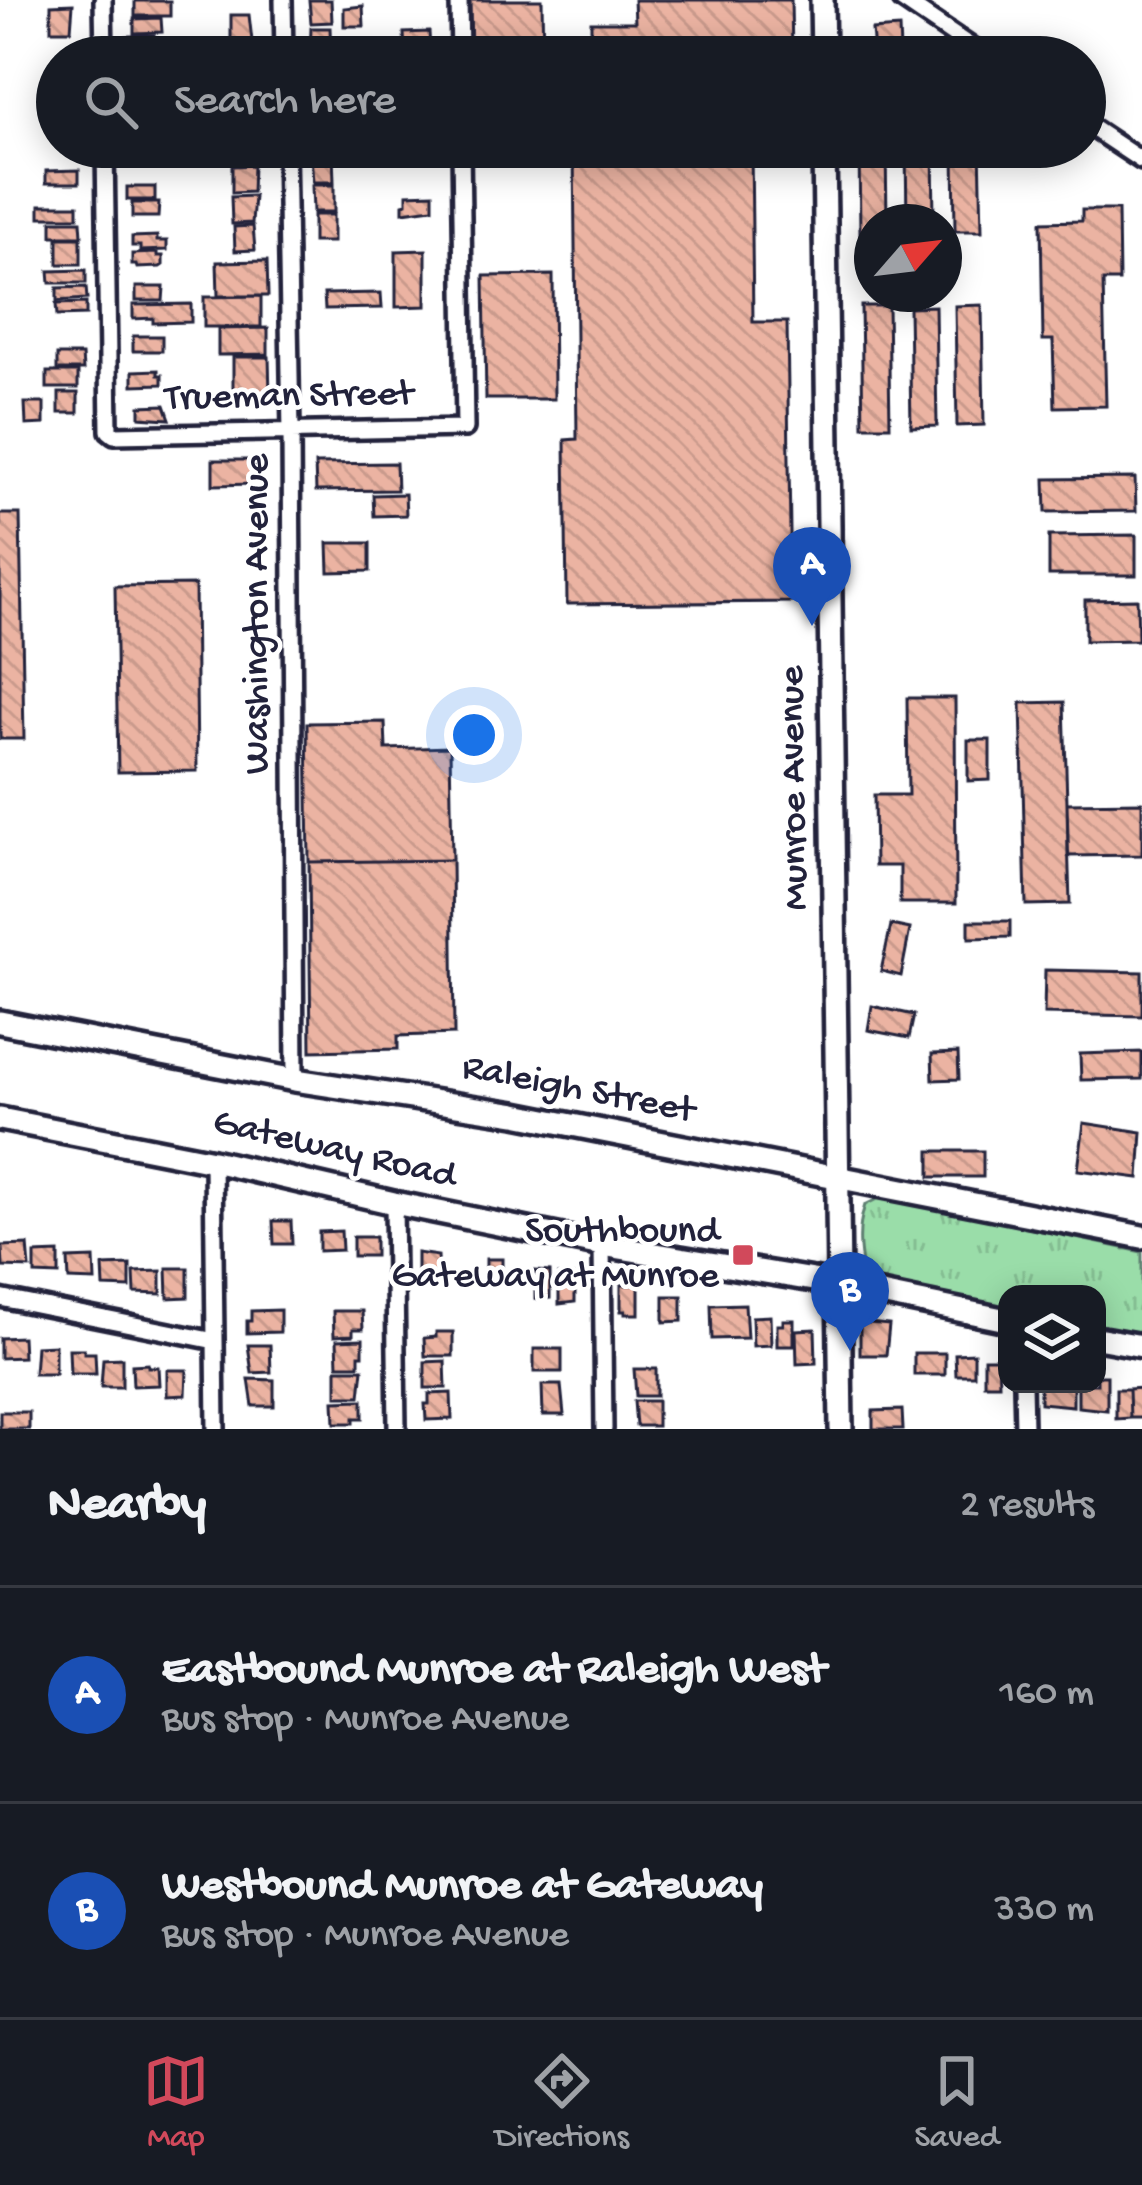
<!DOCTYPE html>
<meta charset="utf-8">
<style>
:root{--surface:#171b24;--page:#242831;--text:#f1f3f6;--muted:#9ea1a6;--line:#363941;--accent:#d1495b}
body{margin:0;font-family:"Gochi Hand",sans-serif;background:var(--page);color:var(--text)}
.controls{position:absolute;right:36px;bottom:36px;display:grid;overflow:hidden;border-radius:24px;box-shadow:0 6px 30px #0003}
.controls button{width:108px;height:108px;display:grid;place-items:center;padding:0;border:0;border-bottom:3px solid var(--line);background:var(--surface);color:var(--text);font:60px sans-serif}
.compass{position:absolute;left:854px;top:204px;width:108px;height:108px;border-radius:50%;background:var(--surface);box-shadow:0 6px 30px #0003;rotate:62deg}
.you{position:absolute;left:474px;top:735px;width:42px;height:42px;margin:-30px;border:9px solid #fff;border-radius:50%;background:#1a73e8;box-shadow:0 0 0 18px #1a73e833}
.badge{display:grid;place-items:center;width:78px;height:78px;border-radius:50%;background:var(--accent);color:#fff;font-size:39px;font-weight:700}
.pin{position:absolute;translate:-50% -99px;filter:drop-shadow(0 3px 6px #0008)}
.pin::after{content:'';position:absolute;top:63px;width:42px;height:36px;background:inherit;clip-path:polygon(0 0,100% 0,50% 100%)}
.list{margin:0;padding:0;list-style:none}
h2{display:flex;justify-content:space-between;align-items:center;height:156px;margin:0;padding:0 48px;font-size:51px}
h2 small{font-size:39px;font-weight:400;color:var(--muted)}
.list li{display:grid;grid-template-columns:78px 1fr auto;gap:36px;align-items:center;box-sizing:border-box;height:216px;padding:0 48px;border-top:3px solid var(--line)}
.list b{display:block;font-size:45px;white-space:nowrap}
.list p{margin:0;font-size:39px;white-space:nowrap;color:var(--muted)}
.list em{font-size:39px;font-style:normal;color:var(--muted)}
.icon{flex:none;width:66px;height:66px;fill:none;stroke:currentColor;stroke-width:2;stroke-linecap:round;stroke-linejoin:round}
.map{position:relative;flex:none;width:1142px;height:1429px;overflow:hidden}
.search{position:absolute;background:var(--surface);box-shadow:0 6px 30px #0003;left:36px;right:36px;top:36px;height:132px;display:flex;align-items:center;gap:30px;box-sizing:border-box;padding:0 42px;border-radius:66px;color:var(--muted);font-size:45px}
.sheet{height:588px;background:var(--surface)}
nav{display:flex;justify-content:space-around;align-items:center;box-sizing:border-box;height:168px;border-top:3px solid var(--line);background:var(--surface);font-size:33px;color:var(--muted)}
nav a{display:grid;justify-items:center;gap:6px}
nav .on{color:var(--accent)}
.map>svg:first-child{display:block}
.grass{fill:url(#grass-tufts);stroke:#5e8072;stroke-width:3}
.building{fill:url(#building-back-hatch);stroke:#22223b;stroke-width:3}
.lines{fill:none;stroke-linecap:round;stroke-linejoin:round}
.street-casing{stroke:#22223b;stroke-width:24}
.secondary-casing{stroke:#22223b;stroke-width:30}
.street{stroke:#fff;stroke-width:15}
.secondary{stroke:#fff;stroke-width:21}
.poi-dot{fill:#d1495b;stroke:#fff;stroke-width:4.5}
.labels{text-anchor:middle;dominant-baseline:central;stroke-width:9;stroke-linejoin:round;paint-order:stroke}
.street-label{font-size:39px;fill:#22223b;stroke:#fff}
.poi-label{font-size:39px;fill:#22223b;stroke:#fff;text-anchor:end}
</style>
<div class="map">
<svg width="1142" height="1429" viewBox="0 0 1142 1429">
<defs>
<pattern id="grass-tufts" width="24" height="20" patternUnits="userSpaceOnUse" patternTransform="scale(3)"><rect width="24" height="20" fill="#9adda9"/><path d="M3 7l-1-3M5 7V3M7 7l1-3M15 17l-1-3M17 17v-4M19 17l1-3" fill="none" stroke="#84bd92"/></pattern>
<pattern id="building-back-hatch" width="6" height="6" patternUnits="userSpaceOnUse" patternTransform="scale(3)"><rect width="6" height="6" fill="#ebb3a2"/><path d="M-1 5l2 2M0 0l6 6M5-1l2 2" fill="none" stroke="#c99a8c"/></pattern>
</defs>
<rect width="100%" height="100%" fill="#fff"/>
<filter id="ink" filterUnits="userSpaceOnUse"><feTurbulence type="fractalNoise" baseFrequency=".00833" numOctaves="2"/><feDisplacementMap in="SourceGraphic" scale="24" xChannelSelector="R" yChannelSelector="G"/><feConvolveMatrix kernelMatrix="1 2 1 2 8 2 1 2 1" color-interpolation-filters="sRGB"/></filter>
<g filter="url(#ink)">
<path class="grass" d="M 881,1197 L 1142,1252 L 1142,1337 L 1097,1328 L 1097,1294 L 1007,1294 L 1007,1310 L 865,1282 C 860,1254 856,1232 865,1205 Z"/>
<path class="building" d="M 309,0 L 331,0 L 332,22 L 311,23 Z
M 470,0 L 542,0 L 543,57 L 471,57 Z
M 634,0 L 791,0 L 792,57 L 591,57 L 591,22 L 635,22 Z
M 135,1 L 170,1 L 170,16 L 135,16 Z
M 73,4 L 71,30 L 51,30 L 51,5 Z
M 363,6 L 364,26 L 344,26 L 344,8 Z
M 231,15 L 249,15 L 252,41 L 231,42 Z
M 161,18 L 162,32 L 134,33 L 134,19 Z
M 311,28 L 330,28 L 331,55 L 310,56 Z
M 899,28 L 900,50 L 874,51 L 872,30 Z
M 429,32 L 430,50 L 405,50 L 404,33 Z
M 154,35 L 154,39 L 160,39 L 160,47 L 128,49 L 127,36 Z
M 574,147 L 751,147 L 753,322 L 787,322 L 791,602 L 567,604 L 565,440 L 577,439 Z
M 859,147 L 886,147 L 887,222 L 872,222 L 872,234 L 860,234 Z
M 906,147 L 933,147 L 934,222 L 907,222 Z
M 954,147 L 980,147 L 982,231 L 955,231 Z
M 333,154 L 334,182 L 313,182 L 311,155 Z
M 253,165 L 252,192 L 232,193 L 232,166 Z
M 79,170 L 79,183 L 46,183 L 46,171 Z
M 312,185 L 334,185 L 334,212 L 313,212 Z
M 127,187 L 155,187 L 155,200 L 127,200 Z
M 433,193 L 433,208 L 403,212 L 403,204 L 407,203 L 407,194 Z
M 254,196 L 252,223 L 232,224 L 231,197 Z
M 132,203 L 159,203 L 158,217 L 132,217 Z
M 40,205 L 78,205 L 78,217 L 40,217 Z
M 1082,210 L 1118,210 L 1119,281 L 1103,281 L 1106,406 L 1055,407 L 1053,340 L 1043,340 L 1041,222 L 1082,221 Z
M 313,215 L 333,215 L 333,242 L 313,242 Z
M 52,221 L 81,221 L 82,236 L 52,236 Z
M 253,226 L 255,250 L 235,251 L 234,227 Z
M 157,236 L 157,241 L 167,241 L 167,250 L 140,251 L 140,246 L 132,246 L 132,237 Z
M 58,238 L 81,238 L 81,264 L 58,264 Z
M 426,250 L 426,306 L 396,307 L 396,251 Z
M 157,253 L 157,256 L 163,256 L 163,265 L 160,267 L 137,268 L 136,265 L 132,265 L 132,254 Z
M 267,261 L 268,296 L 218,296 L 217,262 Z
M 86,270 L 86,283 L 50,283 L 49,271 Z
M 553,275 L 554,399 L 486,399 L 484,276 Z
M 86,287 L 87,299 L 57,301 L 57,288 Z
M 136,287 L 164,287 L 163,301 L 136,301 Z
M 381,293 L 382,308 L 325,309 L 324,294 Z
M 261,296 L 261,327 L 204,327 L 204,297 Z
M 86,303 L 86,315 L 57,316 L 56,304 Z
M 191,304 L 191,322 L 153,323 L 153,318 L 133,319 L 133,305 Z
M 982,305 L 984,425 L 957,426 L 955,306 Z
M 861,306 L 888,306 L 890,426 L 863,426 Z
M 935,306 L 937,426 L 911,427 L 909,307 Z
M 268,328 L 268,354 L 218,355 L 218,329 Z
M 133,336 L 162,336 L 162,351 L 133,351 Z
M 57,355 L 82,355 L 83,370 L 57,370 Z
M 233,357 L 269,357 L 270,395 L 233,396 Z
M 158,370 L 158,375 L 162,375 L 162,384 L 133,385 L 133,371 Z
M 47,372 L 78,372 L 78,388 L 47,388 Z
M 59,393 L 78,393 L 78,413 L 59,413 Z
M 25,403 L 44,403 L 44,424 L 26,425 Z
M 165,405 L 170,419 L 140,417 L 140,406 Z
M 213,460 L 255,460 L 255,484 L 213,485 Z
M 396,463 L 397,490 L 316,491 L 315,464 Z
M 1135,478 L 1136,511 L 1046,512 L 1045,479 Z
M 405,494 L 406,515 L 374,516 L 373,495 Z
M 0,514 L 20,514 L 24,739 L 0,739 Z
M 1136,535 L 1136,575 L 1049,575 L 1049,536 Z
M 328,543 L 370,543 L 370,571 L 329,572 Z
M 195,585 L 197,771 L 118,772 L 115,586 Z
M 1137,599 L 1138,640 L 1085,641 L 1085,600 Z
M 907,698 L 955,698 L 956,903 L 900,903 L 900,866 L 875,866 L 874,795 L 908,795 Z
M 1064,702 L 1070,904 L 1026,905 L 1021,703 Z
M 385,722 L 386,749 L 450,747 L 452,860 L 309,862 L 307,723 Z
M 968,740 L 990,740 L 990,780 L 968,781 Z
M 1142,802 L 1142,855 L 1068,856 L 1067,803 Z
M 452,860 L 454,1034 L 398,1036 L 398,1049 L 311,1051 L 309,862 Z
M 969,921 L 1010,921 L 1010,937 L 969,938 Z
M 891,925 L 910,929 L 901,976 L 881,971 Z
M 1045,970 L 1142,972 L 1142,1016 L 1044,1014 Z
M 872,1006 L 914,1015 L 909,1038 L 868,1030 Z
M 1142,1052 L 1142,1079 L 1081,1080 L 1080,1054 Z
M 958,1053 L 959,1079 L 933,1080 L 932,1054 Z
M 1084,1123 L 1142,1132 L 1139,1178 L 1078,1170 Z
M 930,1151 L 983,1151 L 983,1177 L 930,1177 Z
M 273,1221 L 291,1221 L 292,1244 L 274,1244 Z
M 341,1231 L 342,1250 L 319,1251 L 319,1232 Z
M 353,1237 L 375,1237 L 375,1256 L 353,1256 Z
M 28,1245 L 30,1268 L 3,1267 L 2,1246 Z
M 59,1253 L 59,1275 L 35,1274 L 35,1254 Z
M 417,1253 L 438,1256 L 439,1278 L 417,1278 Z
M 94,1258 L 95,1281 L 69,1280 L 68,1259 Z
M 486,1259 L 502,1259 L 502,1283 L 486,1283 Z
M 130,1265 L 130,1288 L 104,1287 L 103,1266 Z
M 167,1268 L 188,1268 L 188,1297 L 168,1298 Z
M 161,1271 L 161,1294 L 135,1293 L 134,1272 Z
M 535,1271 L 550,1272 L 550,1298 L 535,1299 Z
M 559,1275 L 575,1276 L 575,1302 L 559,1304 Z
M 621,1285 L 639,1285 L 639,1314 L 625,1314 L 625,1311 L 621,1311 Z
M 664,1296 L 682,1296 L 682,1321 L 664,1322 Z
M 745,1304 L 747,1338 L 712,1339 L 711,1305 Z
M 280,1310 L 280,1332 L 247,1333 L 247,1321 L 251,1321 L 251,1311 Z
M 333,1311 L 362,1311 L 363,1329 L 353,1329 L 353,1335 L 334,1336 Z
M 770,1316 L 771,1345 L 753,1346 L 752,1317 Z
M 783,1320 L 794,1320 L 794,1346 L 777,1346 L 777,1325 L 783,1325 Z
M 860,1322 L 889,1325 L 886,1355 L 860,1355 Z
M 815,1329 L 816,1363 L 797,1364 L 796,1330 Z
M 436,1332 L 453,1332 L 453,1356 L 425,1356 L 424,1338 L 436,1337 Z
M 22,1337 L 23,1357 L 0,1358 L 0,1338 Z
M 363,1339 L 363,1355 L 359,1355 L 359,1365 L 338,1365 L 337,1340 Z
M 55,1345 L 55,1374 L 34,1374 L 36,1346 Z
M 248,1345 L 270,1345 L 271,1372 L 252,1373 Z
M 69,1349 L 84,1349 L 84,1353 L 95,1353 L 96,1374 L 70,1374 Z
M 534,1349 L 562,1349 L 562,1372 L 534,1372 Z
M 914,1353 L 945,1353 L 945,1375 L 914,1375 Z
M 974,1353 L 974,1375 L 956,1375 L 955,1354 Z
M 122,1358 L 122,1387 L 101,1387 L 103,1359 Z
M 984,1358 L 998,1358 L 999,1384 L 984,1384 Z
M 445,1361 L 446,1388 L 425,1388 L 425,1362 Z
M 148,1364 L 148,1367 L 158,1367 L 159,1385 L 133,1386 L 132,1365 Z
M 337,1369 L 363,1369 L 360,1396 L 337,1396 Z
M 634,1369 L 656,1369 L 656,1396 L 636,1396 Z
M 167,1370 L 187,1370 L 186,1395 L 167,1396 Z
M 1097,1376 L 1107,1376 L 1107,1410 L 1078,1407 L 1078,1384 L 1097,1384 Z
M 249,1379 L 274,1380 L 274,1406 L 253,1406 Z
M 1040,1384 L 1073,1384 L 1073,1406 L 1040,1403 Z
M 542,1385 L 561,1385 L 564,1415 L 543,1415 Z
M 1142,1388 L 1142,1418 L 1130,1418 L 1129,1389 Z
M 1116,1389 L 1129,1389 L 1130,1418 L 1116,1419 Z
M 451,1393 L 452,1419 L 426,1420 L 425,1404 L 429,1404 L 429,1394 Z
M 363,1400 L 363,1418 L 354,1418 L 354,1423 L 335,1423 L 334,1401 Z
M 634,1401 L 657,1401 L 657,1426 L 636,1426 Z
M 902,1410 L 903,1429 L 873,1429 L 873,1411 Z
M 0,1412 L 29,1412 L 29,1429 L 0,1429 Z"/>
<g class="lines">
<defs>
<path id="street" d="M 103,0 L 104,57
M 283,0 L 284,57
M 459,0 L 460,57
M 902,0 L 986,57
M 1085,123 L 1142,161
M 105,147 L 109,431 L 114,435 L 465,428 L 461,147
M 286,147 L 291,432 L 295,1080
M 213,1161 L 216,1429
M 394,1203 L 397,1429
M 602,1245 L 604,1429
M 0,1298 L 215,1341
M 1023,1384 L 1024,1429"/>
<path id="secondary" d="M 822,0 L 823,57
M 824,147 L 841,1429
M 0,1022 L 295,1080 L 516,1114 L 1142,1237
M 0,1119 L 213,1161 L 394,1203 L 602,1245 L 813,1280 L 1007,1320
M 1097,1338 L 1142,1346"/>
</defs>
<use href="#street" class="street-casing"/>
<use href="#secondary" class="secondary-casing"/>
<use href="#street" class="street"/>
<use href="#secondary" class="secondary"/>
</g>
</g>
<rect class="poi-dot" x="731" y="1243" width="24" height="24" rx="6"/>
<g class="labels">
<g class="street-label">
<text transform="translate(289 398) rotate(-1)">Trueman Street</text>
<text transform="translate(259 614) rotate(-90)">Washington Avenue</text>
<text transform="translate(796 788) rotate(-91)">Munroe Avenue</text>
<text transform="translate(578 1091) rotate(11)">Raleigh Street</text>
<text transform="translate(334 1151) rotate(13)">Gateway Road</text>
</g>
<g class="poi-label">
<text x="719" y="1233">Southbound<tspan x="719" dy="45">Gateway at Munroe</tspan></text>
</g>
</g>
</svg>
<div class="controls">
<button><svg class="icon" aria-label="layers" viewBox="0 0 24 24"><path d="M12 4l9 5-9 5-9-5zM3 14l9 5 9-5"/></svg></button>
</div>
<svg class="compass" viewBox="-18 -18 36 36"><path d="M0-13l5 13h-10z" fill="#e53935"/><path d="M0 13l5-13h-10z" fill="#9ea1a6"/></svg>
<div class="you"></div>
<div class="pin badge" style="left:812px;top:626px;background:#1a4fb4">A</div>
<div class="pin badge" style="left:850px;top:1351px;background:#1a4fb4">B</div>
<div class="search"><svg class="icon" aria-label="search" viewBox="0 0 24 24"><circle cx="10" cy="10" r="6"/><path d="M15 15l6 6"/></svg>Search here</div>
</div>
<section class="sheet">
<h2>Nearby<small>2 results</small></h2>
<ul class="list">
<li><span class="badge" style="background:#1a4fb4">A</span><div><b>Eastbound Munroe at Raleigh West</b><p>Bus stop · Munroe Avenue</p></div><em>160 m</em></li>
<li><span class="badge" style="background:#1a4fb4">B</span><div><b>Westbound Munroe at Gateway</b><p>Bus stop · Munroe Avenue</p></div><em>330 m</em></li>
</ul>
</section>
<nav>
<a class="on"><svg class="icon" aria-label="map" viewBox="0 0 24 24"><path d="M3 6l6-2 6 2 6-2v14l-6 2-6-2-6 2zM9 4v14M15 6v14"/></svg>Map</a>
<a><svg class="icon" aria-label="directions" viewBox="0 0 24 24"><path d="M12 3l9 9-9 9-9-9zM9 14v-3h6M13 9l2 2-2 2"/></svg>Directions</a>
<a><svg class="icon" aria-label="saved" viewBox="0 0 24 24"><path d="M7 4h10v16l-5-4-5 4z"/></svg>Saved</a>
</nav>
